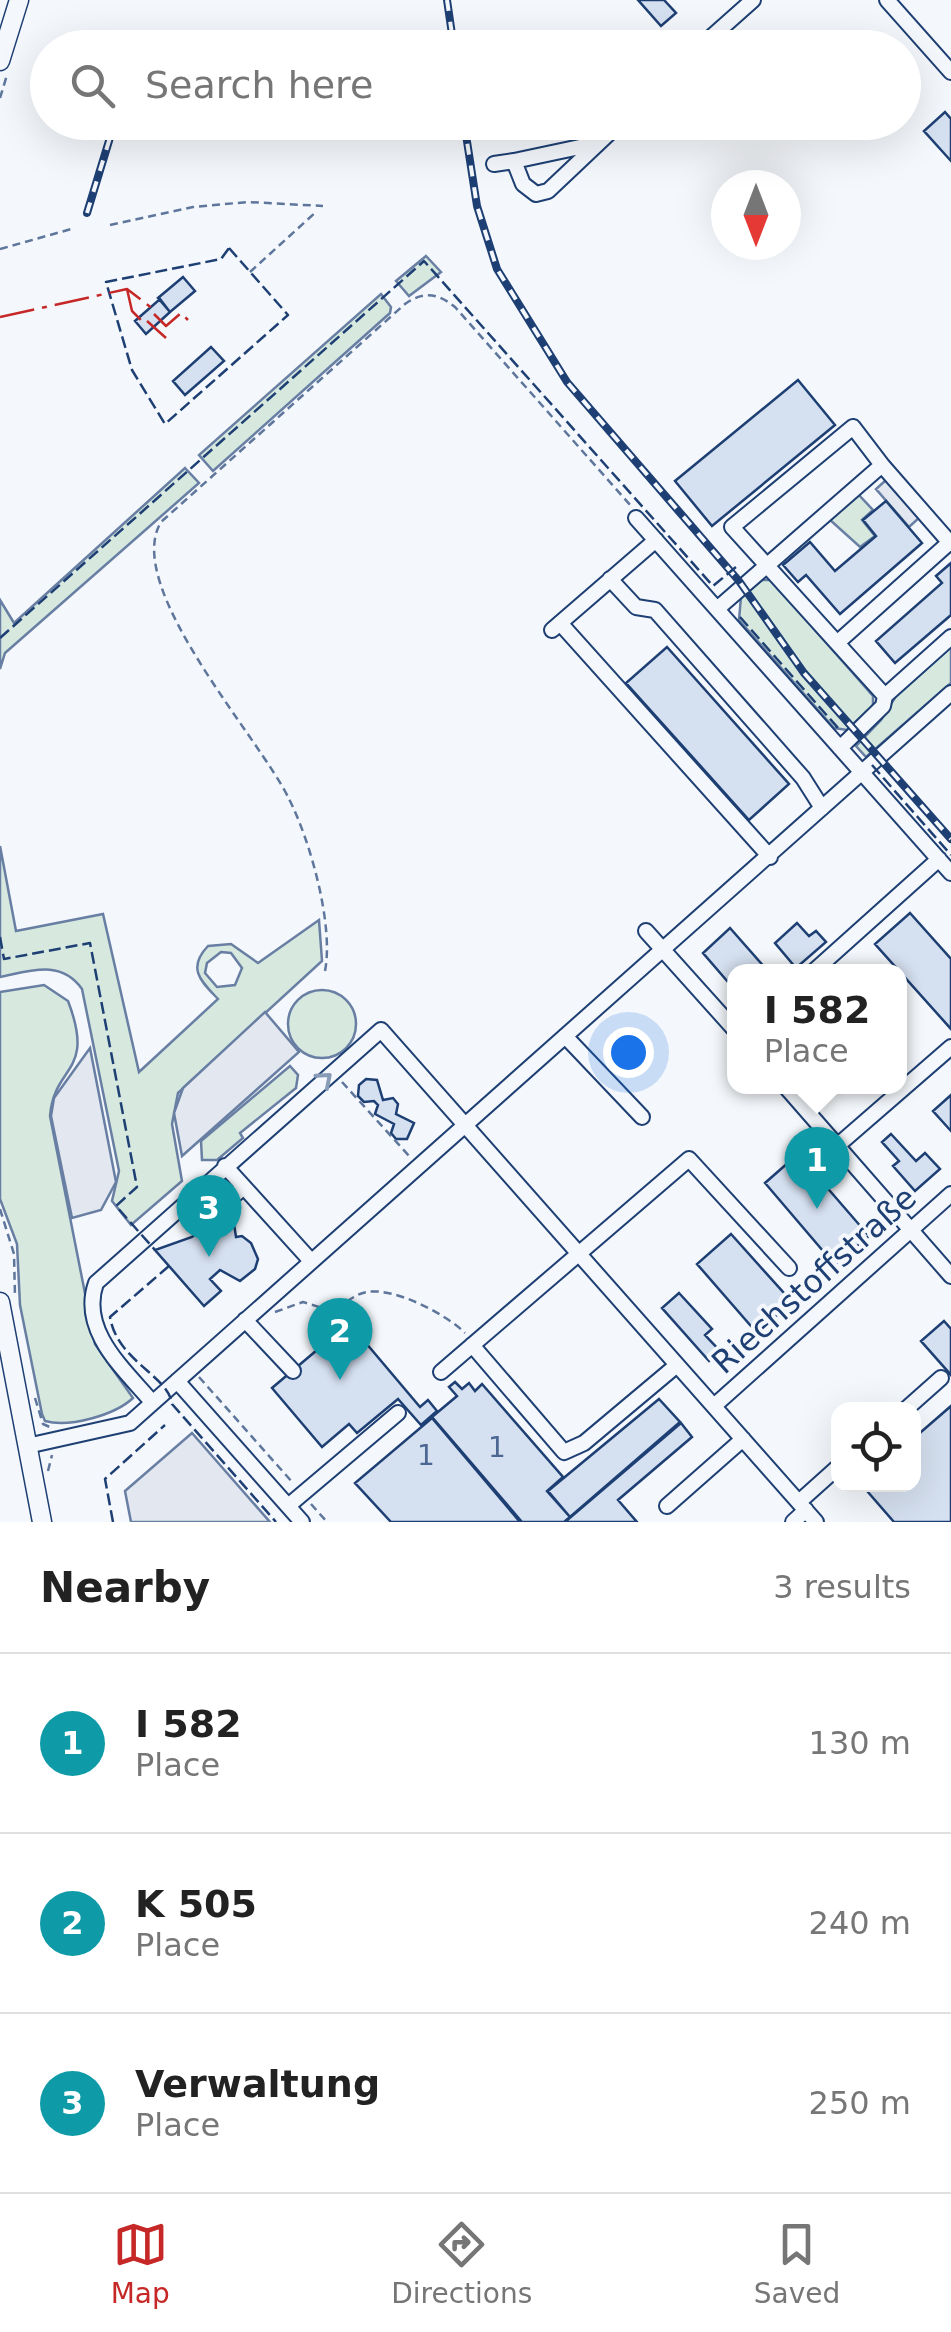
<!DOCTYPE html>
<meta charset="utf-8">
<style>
:root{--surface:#fff;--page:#f6f6f6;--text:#222;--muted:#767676;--line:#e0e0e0;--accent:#c62828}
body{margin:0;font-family:"DejaVu Sans",sans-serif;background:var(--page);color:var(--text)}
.controls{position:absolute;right:30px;bottom:30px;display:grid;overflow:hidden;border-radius:20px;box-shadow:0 10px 40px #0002}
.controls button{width:90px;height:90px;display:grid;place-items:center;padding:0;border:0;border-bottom:2px solid var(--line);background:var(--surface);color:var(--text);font:50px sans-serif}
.compass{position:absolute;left:711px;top:170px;width:90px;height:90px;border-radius:50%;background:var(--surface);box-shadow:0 10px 40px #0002;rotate:180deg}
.you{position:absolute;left:628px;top:1052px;width:35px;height:35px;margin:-25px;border:8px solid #fff;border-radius:50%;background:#1a73e8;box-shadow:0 0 0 15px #1a73e833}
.badge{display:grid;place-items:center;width:65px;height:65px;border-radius:50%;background:var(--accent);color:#fff;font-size:32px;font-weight:700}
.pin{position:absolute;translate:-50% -82px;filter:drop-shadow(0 2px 5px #0008)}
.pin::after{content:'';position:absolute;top:52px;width:35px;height:30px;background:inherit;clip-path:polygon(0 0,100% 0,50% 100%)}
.popup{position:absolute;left:727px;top:964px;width:180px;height:130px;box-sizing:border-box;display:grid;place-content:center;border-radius:20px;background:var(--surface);filter:drop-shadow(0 2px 8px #0005);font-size:32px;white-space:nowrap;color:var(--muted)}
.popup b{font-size:38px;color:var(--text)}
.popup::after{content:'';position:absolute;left:50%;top:100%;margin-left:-20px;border:20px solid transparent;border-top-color:var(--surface)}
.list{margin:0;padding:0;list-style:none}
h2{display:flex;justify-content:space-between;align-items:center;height:130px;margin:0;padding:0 40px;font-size:42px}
h2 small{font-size:32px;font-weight:400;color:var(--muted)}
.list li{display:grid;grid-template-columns:65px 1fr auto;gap:30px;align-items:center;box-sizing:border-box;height:180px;padding:0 40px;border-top:2px solid var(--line)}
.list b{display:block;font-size:38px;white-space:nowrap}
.list p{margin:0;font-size:32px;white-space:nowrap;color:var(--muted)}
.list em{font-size:32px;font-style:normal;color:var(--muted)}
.icon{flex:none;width:55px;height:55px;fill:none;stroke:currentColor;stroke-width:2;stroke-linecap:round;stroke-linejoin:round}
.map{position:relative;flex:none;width:951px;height:1522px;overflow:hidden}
.search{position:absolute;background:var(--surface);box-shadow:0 10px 40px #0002;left:30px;right:30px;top:30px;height:110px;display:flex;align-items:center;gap:25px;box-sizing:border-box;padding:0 35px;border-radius:55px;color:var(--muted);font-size:38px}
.sheet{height:670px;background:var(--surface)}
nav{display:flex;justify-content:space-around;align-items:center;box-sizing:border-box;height:140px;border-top:2px solid var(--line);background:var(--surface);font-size:28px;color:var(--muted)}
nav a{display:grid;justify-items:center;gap:5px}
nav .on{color:var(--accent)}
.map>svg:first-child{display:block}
.green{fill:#d7e8df;stroke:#687fa3;stroke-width:2.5;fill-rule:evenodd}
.parking{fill:#e3e8f0;stroke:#687fa3;stroke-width:2.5}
.building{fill:#d5e0f0;stroke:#1d3f73;stroke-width:2.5}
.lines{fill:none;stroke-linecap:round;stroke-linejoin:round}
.minor-casing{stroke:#1d3f73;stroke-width:18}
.major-casing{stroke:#1d3f73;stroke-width:21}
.path{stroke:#5e769c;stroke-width:2.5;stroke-dasharray:8 5;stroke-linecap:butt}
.minor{stroke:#f4f7fb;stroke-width:14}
.major{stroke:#f4f7fb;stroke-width:18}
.rail-casing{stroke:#1d3f73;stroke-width:8}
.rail{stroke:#f4f7fb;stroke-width:4;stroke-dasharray:11;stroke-linecap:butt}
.fence{stroke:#1d3f73;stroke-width:2.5;stroke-dasharray:12 5;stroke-linecap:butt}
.power{stroke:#c62828;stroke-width:2.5;stroke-dasharray:35 8 5 8;stroke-linecap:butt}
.oneway{stroke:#889bb7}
.labels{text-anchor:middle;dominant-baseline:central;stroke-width:8;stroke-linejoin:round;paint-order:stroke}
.number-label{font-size:28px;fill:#4b6792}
.street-label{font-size:32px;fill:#1d3f73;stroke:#f4f7fb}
</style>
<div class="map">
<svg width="951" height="1522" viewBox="0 0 951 1522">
<rect width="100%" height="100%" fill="#f4f7fb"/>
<path class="green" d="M 426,256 L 441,272 L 409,296 L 396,281 Z
M 381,294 L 391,307 L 390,313 L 213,471 L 199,455 Z
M 185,468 L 199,483 L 5,653 L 0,669 L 0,600 L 14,623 Z
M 858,494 L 873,510 L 862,520 L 875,536 L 860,547 L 829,519 Z
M 762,580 L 771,580 L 873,696 L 873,706 L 847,730 L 834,728 L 739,620 L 741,597 Z
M 951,647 L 951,683 L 866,757 L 856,746 L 881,720 L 896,696 Z
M 0,846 L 16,931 L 103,914 L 139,1072 L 218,999 C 202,982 186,969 208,946 L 231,944 L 258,963 L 319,920 L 322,961 L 178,1093 L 172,1124 L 182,1181 L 131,1225 L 112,1201 L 119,1171 L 82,989 C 61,959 30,971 0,977 ZM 221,952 L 231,953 L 242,968 L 235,985 L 217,987 L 205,973 L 207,963 Z
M 44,985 L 68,1001 C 96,1074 54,1064 50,1116 L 95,1344 L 133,1398 C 115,1415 69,1428 45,1421 L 42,1414 L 20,1305 L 17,1244 L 0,1199 L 0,992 Z
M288 1024a34 34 0 1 1 68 0a34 34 0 1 1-68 0Z
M 290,1066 L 298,1075 L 296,1088 L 240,1133 L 243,1138 L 217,1160 L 202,1160 L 201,1141 Z"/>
<path class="parking" d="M 886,480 L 919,518 L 909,527 L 876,489 Z
M 265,1012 L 299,1052 L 182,1156 L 174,1113 L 183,1088 Z
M 90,1048 L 116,1182 L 101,1210 L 72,1218 L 51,1116 L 54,1098 Z
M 192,1433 L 270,1522 L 131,1522 L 125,1491 Z"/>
<path class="building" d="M 638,0 L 664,0 L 676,13 L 661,26 Z
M 945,112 L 951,119 L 951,161 L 924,131 Z
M 183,277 L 195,291 L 170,312 L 158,298 Z
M 160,299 L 170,312 L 146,334 L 135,321 Z
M 211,347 L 224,361 L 185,395 L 173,381 Z
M 798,380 L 835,425 L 712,526 L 675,481 Z
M 886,501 L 922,543 L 840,614 L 806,575 L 798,582 L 783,565 L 810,542 L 835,571 L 876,536 L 863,520 Z
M 951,563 L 951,615 L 895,663 L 876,641 L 942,583 L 936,576 Z
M 667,647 L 789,784 L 749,820 L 626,683 Z
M 910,913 L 951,959 L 951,1029 L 875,944 Z
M 797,923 L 809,936 L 816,931 L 826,942 L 796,968 L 775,943 Z
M 730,928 L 767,970 L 734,972 L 734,989 L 703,953 Z
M 366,1079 L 377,1080 L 383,1100 L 393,1098 L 398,1104 L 396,1114 L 414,1123 L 407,1139 L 396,1139 L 391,1133 L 394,1124 L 375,1114 L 378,1105 L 374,1101 L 364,1102 L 358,1096 L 359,1085 Z
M 951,1095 L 951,1131 L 933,1111 Z
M 891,1134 L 916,1161 L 925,1153 L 940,1169 L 915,1191 L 893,1166 L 899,1161 L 882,1142 Z
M 798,1154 L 869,1236 L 835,1265 L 765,1183 Z
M 231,1204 L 236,1237 L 242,1236 L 251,1243 L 258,1259 L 255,1269 L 240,1281 L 220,1270 L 210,1279 L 221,1291 L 204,1306 L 155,1250 L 192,1237 Z
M 731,1234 L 792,1302 L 757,1333 L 697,1264 Z
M 679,1293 L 712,1329 L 705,1335 L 720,1351 L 709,1361 L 662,1308 Z
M 944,1321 L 951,1329 L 951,1375 L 921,1341 Z
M 349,1323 L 420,1407 L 428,1400 L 437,1411 L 421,1425 L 398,1399 L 357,1433 L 349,1424 L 322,1447 L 272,1388 Z
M 455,1382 L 462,1389 L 469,1383 L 475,1391 L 482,1384 L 563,1477 L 547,1491 L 570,1517 L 564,1522 L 522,1522 L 432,1417 L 457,1396 L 449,1387 Z
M 659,1399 L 680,1422 L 570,1517 L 548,1491 Z
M 951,1406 L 951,1522 L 894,1522 L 861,1484 L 914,1484 L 914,1438 Z
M 432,1418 L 520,1522 L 391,1522 L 355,1483 Z
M 681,1423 L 692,1437 L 618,1500 L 637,1522 L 565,1522 Z"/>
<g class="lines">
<defs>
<path id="minor" d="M 887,0 L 951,72
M 699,48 L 753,0
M 594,144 L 514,161 L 523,184 L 536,194 L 548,191 L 621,122
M 494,164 L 514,161
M 882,465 L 853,427 L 732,527 L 837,643 L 950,542
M 636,518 L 951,873
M 610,579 L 636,607 L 655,610 L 803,778 L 822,808
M 717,609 L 882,465 L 951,544
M 560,623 L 770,857
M 552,630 L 656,540
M 837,643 L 885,696 L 883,706 L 840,748
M 885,696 L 951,637
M 646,931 L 734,1029
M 813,972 L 939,859
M 565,1036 L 642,1117
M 785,1086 L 951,1276
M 837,1146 L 951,1047
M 225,1166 L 311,1261
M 204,1220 L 244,1187
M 245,1320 L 293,1371
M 472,1345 L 564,1452 L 584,1443 L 677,1365
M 441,1372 L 689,1159 L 789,1268
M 177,1381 L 302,1522
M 152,1402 C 125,1370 79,1331 96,1283 L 381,1030 L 816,1522
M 714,1406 L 951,1194
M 905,1410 L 941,1378
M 27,1446 L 130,1423 L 951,693
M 799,1502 L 838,1467
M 288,1506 L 398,1413
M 667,1506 L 743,1439
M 793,1522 L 806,1510"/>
<path id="major" d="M 0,61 L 19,0
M 0,1302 L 42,1522"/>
</defs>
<use href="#minor" class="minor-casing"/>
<use href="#major" class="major-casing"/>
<path class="path" d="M 0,98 L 7,75
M 110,225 L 193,207 L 248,202 L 323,206
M 0,249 L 75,228
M 250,272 L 317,211
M 325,971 C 334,925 310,840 289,799 C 260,738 122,587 161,522 L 405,304 C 423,291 438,293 455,307 L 631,506
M 342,1082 L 410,1157
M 0,1209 L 14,1254 L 15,1297
M 275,1312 L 303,1302 L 332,1311 C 344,1305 354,1294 367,1292 C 394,1287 446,1314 465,1333
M 199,1377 L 293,1483
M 35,1398 L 43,1424 L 52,1428
M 48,1471 L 52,1455
M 311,1504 L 327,1522"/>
<use href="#minor" class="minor"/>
<use href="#major" class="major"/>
<defs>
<path id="rail" d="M 447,0 L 454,48
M 464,122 L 477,206 L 497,269 L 567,382 L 739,581 L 804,673 L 951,839
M 87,213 L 112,131"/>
</defs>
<use href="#rail" class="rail-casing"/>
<use href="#rail" class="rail"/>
<path class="fence" d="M 229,248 L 288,315 L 165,424 L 132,370 L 106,282 L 221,259 Z
M 740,617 L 838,728
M 0,638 L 424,261 L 713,586 L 736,567
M 872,765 L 951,855
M 0,937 L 4,959 L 90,943 L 137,1187 L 116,1206 L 155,1250
M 169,1266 L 110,1317 C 117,1361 169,1376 172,1404 L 276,1522
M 113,1522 L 105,1479 L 165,1425"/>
<path class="power" d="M 127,289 L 132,311 L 144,323
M 154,314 L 166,326 L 181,313 L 188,320
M 0,317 L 127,289 L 157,312
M 147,321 L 166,338"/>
</g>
<defs><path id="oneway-chevron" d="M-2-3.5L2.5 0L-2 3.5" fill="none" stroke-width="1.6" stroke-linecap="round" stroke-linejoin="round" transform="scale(2.5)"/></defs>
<use class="oneway" href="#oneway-chevron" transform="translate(325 1079) rotate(-41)"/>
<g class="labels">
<g class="number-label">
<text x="497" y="1447">1</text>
<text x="426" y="1455">1</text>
</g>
<g class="street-label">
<text transform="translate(814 1280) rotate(-42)">Riechstoffstraße</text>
</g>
</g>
</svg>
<div class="controls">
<button><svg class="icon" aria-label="locate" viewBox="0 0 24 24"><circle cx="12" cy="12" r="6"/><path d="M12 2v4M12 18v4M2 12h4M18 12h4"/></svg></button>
</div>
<svg class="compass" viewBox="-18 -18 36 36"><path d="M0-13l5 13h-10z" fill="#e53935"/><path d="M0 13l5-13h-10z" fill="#767676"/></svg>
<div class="you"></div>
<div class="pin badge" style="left:817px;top:1209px;background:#0f9aa8">1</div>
<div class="popup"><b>I 582</b>Place</div>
<div class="pin badge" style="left:340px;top:1380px;background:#0f9aa8">2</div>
<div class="pin badge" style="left:209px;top:1257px;background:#0f9aa8">3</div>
<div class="search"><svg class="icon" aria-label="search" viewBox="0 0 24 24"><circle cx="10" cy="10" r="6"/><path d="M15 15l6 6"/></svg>Search here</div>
</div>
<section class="sheet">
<h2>Nearby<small>3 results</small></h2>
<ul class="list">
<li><span class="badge" style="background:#0f9aa8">1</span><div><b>I 582</b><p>Place</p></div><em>130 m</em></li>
<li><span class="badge" style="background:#0f9aa8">2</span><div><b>K 505</b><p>Place</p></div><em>240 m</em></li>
<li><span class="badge" style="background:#0f9aa8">3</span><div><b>Verwaltung</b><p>Place</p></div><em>250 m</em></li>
</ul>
</section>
<nav>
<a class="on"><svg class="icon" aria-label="map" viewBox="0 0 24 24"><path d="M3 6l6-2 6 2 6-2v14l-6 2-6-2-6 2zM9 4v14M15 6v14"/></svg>Map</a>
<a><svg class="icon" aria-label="directions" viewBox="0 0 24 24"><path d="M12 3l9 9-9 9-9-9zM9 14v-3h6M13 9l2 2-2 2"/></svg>Directions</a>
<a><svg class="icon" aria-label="saved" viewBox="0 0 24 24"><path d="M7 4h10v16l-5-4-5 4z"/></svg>Saved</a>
</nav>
